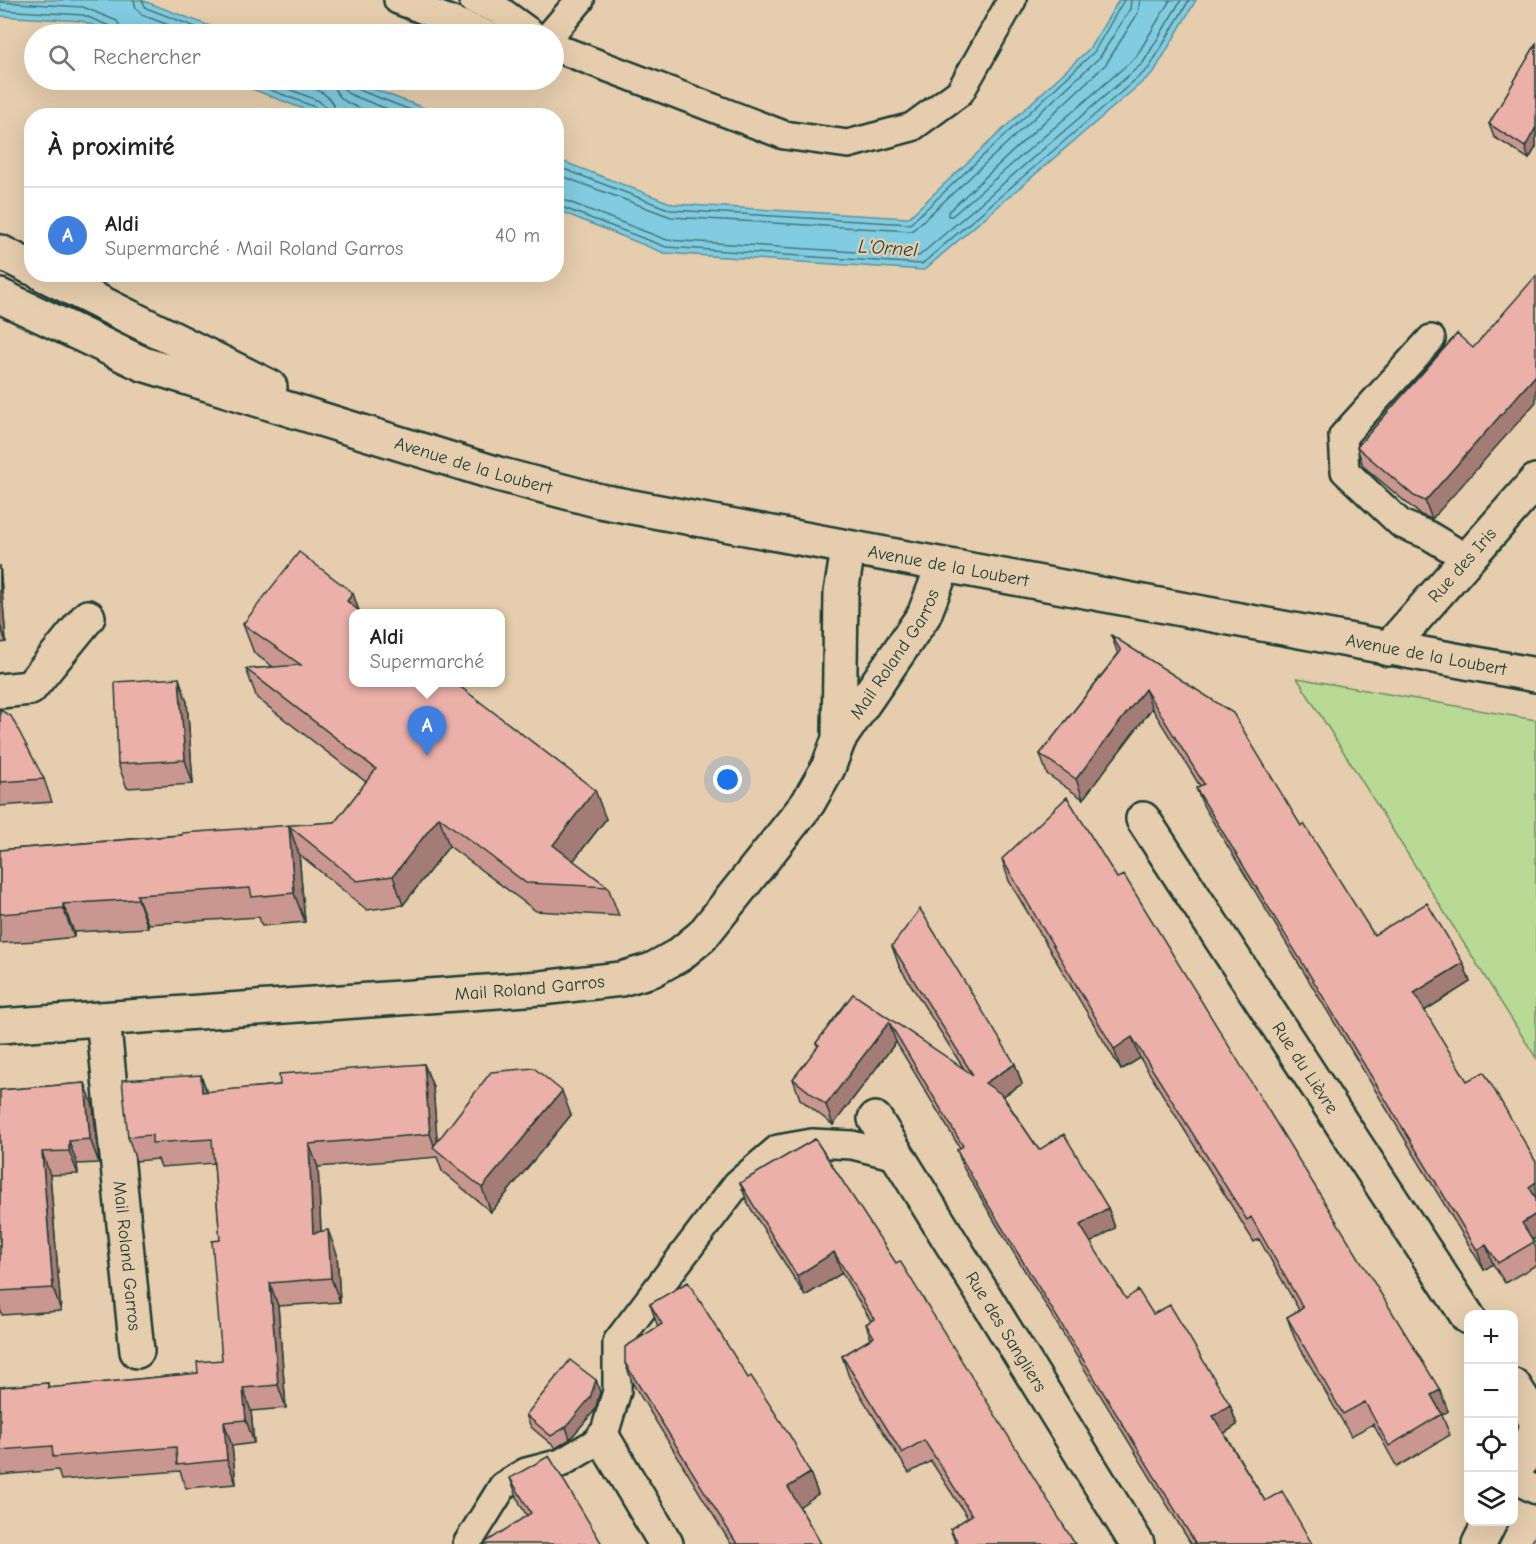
<!DOCTYPE html>
<html lang="fr">
<meta charset="utf-8">
<style>
:root{--surface:#fff;--page:#f2f2f2;--text:#222;--muted:#767676;--line:#e0e0e0;--accent:#111827}
body{margin:0;font-family:"Comic Neue",sans-serif;background:var(--page);color:var(--text)}
.controls{position:absolute;right:18px;bottom:18px;display:grid;overflow:hidden;border-radius:12px;box-shadow:0 6px 24px #0002}
.controls button{width:54px;height:54px;display:grid;place-items:center;padding:0;border:0;border-bottom:2px solid var(--line);background:var(--surface);color:var(--text);font:30px sans-serif}
.you{position:absolute;left:728px;top:780px;width:21px;height:21px;margin:-15px;border:4px solid #fff;border-radius:50%;background:#1a73e8;box-shadow:0 0 0 9px #1a73e833}
.badge{display:grid;place-items:center;width:39px;height:39px;border-radius:50%;background:var(--accent);color:#fff;font-size:20px;font-weight:700}
.pin{position:absolute;translate:-50% -50px;filter:drop-shadow(0 2px 3px #0008)}
.pin::after{content:'';position:absolute;top:32px;width:21px;height:18px;background:inherit;clip-path:polygon(0 0,100% 0,50% 100%)}
.popup{position:absolute;left:349px;top:609px;width:156px;height:78px;box-sizing:border-box;display:grid;place-content:center;border-radius:12px;background:var(--surface);filter:drop-shadow(0 2px 4px #0005);font-size:20px;white-space:nowrap;color:var(--muted)}
.popup b{font-size:22px;color:var(--text)}
.popup::after{content:'';position:absolute;left:50%;top:100%;margin-left:-12px;border:12px solid transparent;border-top-color:var(--surface)}
.list{margin:0;padding:0;list-style:none}
h2{display:flex;justify-content:space-between;align-items:center;height:78px;margin:0;padding:0 24px;font-size:26px}
h2 small{font-size:20px;font-weight:400;color:var(--muted)}
.list li{display:grid;grid-template-columns:39px 1fr auto;gap:18px;align-items:center;box-sizing:border-box;height:96px;padding:0 24px;border-top:2px solid var(--line)}
.list b{display:block;font-size:22px;white-space:nowrap}
.list p{margin:0;font-size:20px;white-space:nowrap;color:var(--muted)}
.list em{font-size:20px;font-style:normal;color:var(--muted)}
.icon{flex:none;width:33px;height:33px;fill:none;stroke:currentColor;stroke-width:2;stroke-linecap:round;stroke-linejoin:round}
.map{position:relative;flex:none;width:1536px;height:1544px;overflow:hidden}
.search{position:absolute;background:var(--surface);box-shadow:0 6px 24px #0002;left:24px;top:24px;width:540px;height:66px;display:flex;align-items:center;gap:15px;box-sizing:border-box;padding:0 21px;border-radius:33px;color:var(--muted);font-size:22px}
.panel{position:absolute;background:var(--surface);box-shadow:0 6px 24px #0002;left:24px;top:108px;width:540px;height:174px;border-radius:24px}
.map>svg:first-child{display:block}
.green{fill:#b8da94;stroke:#6c8c64;stroke-width:1.5}
.water{fill:#81cce1;stroke:#5a939c;stroke-width:1.5}
.lines{fill:none;stroke-linecap:round;stroke-linejoin:round}
.shore{stroke:#467679;stroke-width:1.5}
.lane-casing{stroke:#1f3d34;stroke-width:32}
.street-casing{stroke:#1f3d34;stroke-width:38}
.secondary-casing{stroke:#1f3d34;stroke-width:38}
.lane{stroke:#e5cdad;stroke-width:27}
.street{stroke:#e5cdad;stroke-width:33}
.secondary{stroke:#e5cdad;stroke-width:33}
.wall{fill:#ca9790;stroke:#1f3d34;stroke-width:1.5}
.shaded-wall{fill:#a47b76;stroke:#1f3d34;stroke-width:1.5}
.building{fill:#ebb0a8;stroke:#1f3d34;stroke-width:1.5}
.labels{text-anchor:middle;dominant-baseline:central;stroke-width:4.5;stroke-linejoin:round;paint-order:stroke}
.street-label{font-size:18px;fill:#1f3d34;stroke:#e5cdad}
.water-label{font-size:20px;font-style:italic;fill:#24443d;stroke:#e5cdad}
</style>
<div class="map">
<svg width="1536" height="1544" viewBox="0 0 1536 1544">
<rect width="100%" height="100%" fill="#e5cdad"/>
<filter id="ink" filterUnits="userSpaceOnUse"><feTurbulence type="fractalNoise" baseFrequency=".0167" numOctaves="2"/><feDisplacementMap in="SourceGraphic" scale="12" xChannelSelector="R" yChannelSelector="G"/><feConvolveMatrix kernelMatrix="1 2 1 2 8 2 1 2 1" color-interpolation-filters="sRGB"/></filter>
<g filter="url(#ink)">
<path class="green" d="M 1297,678 L 1536,720 L 1536,1058 Z"/>
<path class="water" d="M 0,0 L 141,0 L 231,34 L 116,34 L 82,21 L 0,16 Z
M 1119,0 L 1196,0 L 1154,72 L 924,270 L 664,253 L 557,210 L 557,159 L 673,204 L 908,218 L 1090,48 Z
M 229,80 L 349,80 L 443,115 L 319,115 Z"/>
<g class="lines">
<path class="shore" d="M 134,0 L 136,8 L 142,15 L 193,34
M 142,0 L 146,8 L 214,34
M 1140,0 L 1138,13 L 1106,64 L 948,212 L 948,216 L 952,216 L 1136,57 L 1170,0
M 0,2 L 83,7 L 117,21 L 124,34
M 0,10 L 83,15 L 112,27 L 116,34
M 245,80 L 315,107 L 319,116
M 266,80 L 319,101 L 325,107 L 326,116
M 290,80 C 309,87 335,91 336,116
M 333,80 C 334,104 361,108 380,116
M 342,80 L 343,88 L 349,94 L 405,116
M 349,80 L 354,88 L 426,116
M 556,166 L 671,210 L 910,224 L 1094,52 L 1124,0
M 556,174 L 671,217 L 912,231 L 1100,57 L 1130,9 L 1131,0
M 556,197 L 667,240 L 919,256 L 1143,63 L 1181,0
M 556,205 L 666,247 L 922,264 L 1149,68 L 1189,0"/>
<defs>
<path id="lane" d="M 398,0 L 486,34
M 473,0 L 499,10 L 532,34
M 551,34 L 580,0
M 554,47 L 784,135 L 848,144 L 912,127 L 960,92 L 1012,0
M 1431,339 L 1343,436 L 1345,471 L 1401,524 L 1428,535 L 1468,559
M 1514,1479 L 1536,1490
M 467,1544 L 503,1486 L 526,1472 L 561,1463 L 603,1438 L 617,1391 L 617,1342 L 737,1184 L 778,1149 L 812,1143 L 852,1145 L 900,1157"/>
<g id="street">
<path id="s1" d="M 1388,649 L 1536,481"/>
<path d="M 0,691 L 30,688 L 88,617"/>
<path d="M 839,739 L 841,593 L 848,549"/>
<path id="s2" d="M 1143,819 L 1468,1317"/>
<path id="s3" d="M 103,1019 L 137,1351"/>
<path id="s4" d="M 0,1026 L 541,988 L 621,979 L 652,970 L 679,955 L 702,936 L 808,803 L 828,768 L 839,739 L 924,615 L 943,566"/>
<path id="s5" d="M 875,1119 L 1137,1544"/>
<path d="M 1514,1386 L 1536,1420"/>
<path d="M 603,1438 L 666,1544"/>
<path d="M 1514,1475 L 1536,1429"/>
<path d="M 1479,1544 L 1490,1522"/>
</g>
<g id="secondary">
<path d="M 0,252 L 32,268"/>
<path d="M 43,274 L 270,387"/>
<path id="s6" d="M 0,296 L 143,364 L 498,474 L 600,501 L 1536,675"/>
</g>
</defs>
<use href="#lane" class="lane-casing"/>
<use href="#street" class="street-casing"/>
<use href="#secondary" class="secondary-casing"/>
<use href="#lane" class="lane"/>
<use href="#street" class="street"/>
<use href="#secondary" class="secondary"/>
</g>
<path class="wall" d="M 1536,44 L 1536,147 L 1529,159 L 1494,137 L 1489,124 Z
M 1457,334 L 1432,519 L 1421,515 L 1363,466 L 1357,447 Z
M 0,565 L 6,642 L 0,643 Z
M 359,610 L 606,819 L 573,861 L 608,887 L 619,916 L 536,911 L 449,846 L 403,905 L 367,910 L 299,854 L 305,922 L 262,926 L 259,917 L 148,924 L 148,928 L 74,932 L 74,937 L 38,941 L 0,943 L 0,850 L 335,822 L 366,782 L 257,698 L 246,669 L 273,667 L 254,653 L 243,624 Z
M 1111,635 L 1301,826 L 1374,935 L 1463,963 L 1470,982 L 1424,1011 L 1534,1242 L 1536,1249 L 1536,1265 L 1505,1283 L 1493,1264 L 1484,1270 L 1204,807 L 1196,788 L 1200,786 L 1152,708 L 1083,799 L 1047,774 L 1040,754 L 1118,654 Z
M 187,702 L 193,784 L 127,788 L 118,764 Z
M 0,710 L 44,779 L 52,802 L 0,806 Z
M 1002,859 L 1448,1411 L 1442,1415 L 1450,1435 L 1397,1467 L 1373,1424 L 1351,1436 L 1295,1339 L 1287,1317 L 1299,1310 L 1259,1239 L 1254,1242 L 1140,1058 L 1121,1070 L 1009,881 Z
M 892,946 L 1015,1064 L 1022,1084 L 1003,1096 L 1039,1150 L 1108,1208 L 1115,1228 L 1090,1242 L 1126,1299 L 1153,1314 L 1230,1405 L 1237,1425 L 1224,1433 L 1265,1501 L 1312,1544 L 1191,1544 L 992,1217 L 964,1169 L 957,1150 L 960,1148 L 896,1042 L 833,1125 L 800,1099 L 793,1079 L 818,1047 L 816,1043 L 853,994 L 964,1069 L 899,966 Z
M 424,1064 L 433,1087 L 437,1142 L 571,1115 L 491,1212 L 442,1171 L 437,1157 L 318,1167 L 321,1232 L 337,1254 L 340,1302 L 278,1306 L 286,1408 L 251,1411 L 254,1443 L 232,1446 L 236,1484 L 186,1488 L 180,1471 L 61,1480 L 58,1470 L 0,1475 L 0,1387 L 48,1383 L 49,1388 L 198,1373 L 222,1360 L 220,1240 L 214,1163 L 161,1167 L 158,1159 L 136,1161 L 128,1137 L 201,1075 L 207,1092 L 280,1085 Z
M 85,1083 L 93,1106 L 99,1163 L 77,1164 L 78,1174 L 50,1175 L 61,1311 L 2,1315 L 0,1309 L 0,1090 Z
M 815,1139 L 1075,1544 L 956,1544 L 950,1529 L 968,1518 L 931,1461 L 909,1473 L 849,1377 L 842,1356 L 871,1339 L 866,1324 L 871,1321 L 842,1273 L 805,1296 L 748,1204 L 740,1183 Z
M 650,1304 L 748,1378 L 810,1473 L 818,1494 L 799,1506 L 821,1544 L 731,1544 L 633,1384 L 625,1363 L 658,1327 Z
M 596,1380 L 600,1392 L 595,1410 L 570,1439 L 556,1448 L 531,1427 L 526,1415 Z
M 510,1478 L 602,1544 L 527,1516 L 520,1504 Z"/>
<path class="shaded-wall" d="M 1536,127 L 1536,147 L 1529,159 L 1525,147 Z
M 1536,375 L 1536,402 L 1432,519 L 1425,501 Z
M 0,565 L 6,642 L 0,625 Z
M 353,593 L 360,614 L 347,601 Z
M 179,678 L 187,702 L 193,784 L 185,760 Z
M 1145,689 L 1152,708 L 1083,799 L 1076,779 Z
M 595,790 L 606,819 L 563,874 L 553,845 Z
M 439,817 L 449,846 L 403,905 L 393,876 Z
M 289,826 L 299,854 L 305,922 L 294,893 Z
M 137,895 L 148,924 L 148,928 L 138,899 Z
M 63,904 L 74,932 L 74,937 L 63,908 Z
M 1463,963 L 1470,982 L 1421,1013 L 1414,993 Z
M 889,1022 L 896,1042 L 833,1125 L 826,1105 Z
M 1132,1037 L 1140,1058 L 1121,1070 L 1114,1049 Z
M 424,1064 L 433,1087 L 438,1150 L 435,1148 L 430,1134 Z
M 1015,1064 L 1022,1084 L 992,1103 L 985,1083 Z
M 201,1075 L 209,1098 L 202,1092 Z
M 85,1083 L 93,1106 L 99,1163 L 90,1139 Z
M 562,1091 L 571,1115 L 491,1212 L 482,1188 Z
M 69,1141 L 77,1164 L 78,1174 L 69,1151 Z
M 309,1144 L 318,1167 L 322,1256 L 313,1233 Z
M 42,1152 L 50,1175 L 61,1311 L 53,1288 Z
M 1536,1182 L 1536,1206 L 1529,1187 Z
M 1108,1208 L 1115,1228 L 1087,1245 L 1080,1225 Z
M 1536,1214 L 1536,1238 L 1529,1242 L 1522,1223 Z
M 328,1230 L 337,1254 L 340,1302 L 331,1278 Z
M 1486,1245 L 1493,1264 L 1484,1270 L 1477,1250 Z
M 834,1252 L 842,1273 L 805,1296 L 797,1276 Z
M 270,1283 L 278,1306 L 286,1408 L 278,1385 Z
M 596,1380 L 600,1392 L 595,1410 L 570,1439 L 566,1427 Z
M 243,1388 L 251,1411 L 254,1443 L 246,1420 Z
M 1440,1390 L 1448,1411 L 1442,1415 L 1431,1395 Z
M 1230,1405 L 1237,1425 L 1220,1436 L 1213,1416 Z
M 224,1422 L 232,1446 L 236,1484 L 227,1460 Z
M 810,1473 L 818,1494 L 796,1509 L 788,1487 Z"/>
<path class="building" d="M 1536,44 L 1536,127 L 1525,147 L 1489,124 Z
M 1536,276 L 1536,375 L 1425,501 L 1414,496 L 1357,447 L 1457,334 L 1473,348 Z
M 299,552 L 353,593 L 347,601 L 363,614 L 354,614 L 354,682 L 454,682 L 595,790 L 553,845 L 608,887 L 526,883 L 439,817 L 393,876 L 357,881 L 289,826 L 294,893 L 252,897 L 250,888 L 137,895 L 138,899 L 63,904 L 63,908 L 27,912 L 0,914 L 0,850 L 182,835 L 182,833 L 335,822 L 376,769 L 246,669 L 301,665 L 243,624 Z
M 1111,635 L 1233,713 L 1301,826 L 1304,824 L 1374,935 L 1427,903 L 1463,963 L 1414,993 L 1467,1081 L 1484,1072 L 1536,1162 L 1536,1182 L 1529,1187 L 1536,1198 L 1536,1214 L 1522,1223 L 1534,1242 L 1498,1263 L 1486,1245 L 1477,1250 L 1196,788 L 1204,784 L 1145,689 L 1076,779 L 1040,754 L 1121,651 Z
M 179,678 L 185,760 L 118,764 L 115,682 Z
M 0,710 L 11,716 L 44,779 L 0,782 Z
M 1067,797 L 1117,878 L 1124,875 L 1440,1390 L 1431,1395 L 1442,1414 L 1389,1446 L 1365,1402 L 1343,1414 L 1287,1317 L 1303,1308 L 1251,1217 L 1247,1220 L 1132,1037 L 1114,1049 L 1002,859 Z
M 920,909 L 1015,1064 L 985,1083 L 1001,1094 L 1039,1150 L 1064,1134 L 1108,1208 L 1080,1225 L 1126,1299 L 1138,1290 L 1153,1314 L 1170,1305 L 1230,1405 L 1213,1416 L 1265,1501 L 1282,1491 L 1312,1544 L 1196,1544 L 984,1198 L 957,1150 L 963,1146 L 889,1022 L 826,1105 L 793,1079 L 819,1045 L 816,1043 L 853,994 L 973,1075 L 892,946 Z
M 424,1064 L 430,1134 L 309,1144 L 313,1233 L 328,1230 L 331,1278 L 270,1283 L 278,1385 L 243,1388 L 246,1420 L 224,1422 L 227,1460 L 177,1465 L 176,1447 L 53,1457 L 52,1446 L 0,1450 L 0,1387 L 48,1383 L 48,1388 L 198,1373 L 197,1362 L 222,1360 L 212,1241 L 220,1240 L 212,1139 L 152,1143 L 152,1135 L 128,1137 L 122,1080 L 201,1075 L 202,1092 L 280,1085 L 279,1074 Z
M 534,1068 L 562,1091 L 482,1188 L 433,1147 L 491,1072 Z
M 85,1083 L 90,1139 L 69,1141 L 69,1151 L 42,1152 L 53,1288 L 0,1291 L 0,1090 Z
M 815,1139 L 896,1263 L 900,1261 L 1075,1544 L 959,1544 L 950,1529 L 972,1515 L 924,1440 L 902,1453 L 842,1356 L 874,1337 L 866,1324 L 874,1319 L 834,1252 L 797,1276 L 740,1183 Z
M 688,1282 L 748,1378 L 751,1376 L 792,1439 L 810,1473 L 788,1487 L 821,1544 L 737,1544 L 625,1363 L 625,1347 L 662,1324 L 650,1304 Z
M 570,1360 L 596,1380 L 590,1398 L 566,1427 L 551,1436 L 526,1415 Z
M 549,1456 L 602,1544 L 483,1544 L 531,1513 L 510,1478 Z
M 1536,1534 L 1536,1544 L 1531,1544 Z"/>
</g>
<g class="labels">
<g class="street-label">
<text stroke="none"><textPath href="#s6" startOffset="504">Avenue de la Loubert</textPath></text>
<text stroke="none"><textPath href="#s1" startOffset="112">Rue des Iris</textPath></text>
<text stroke="none"><textPath href="#s6" startOffset="990">Avenue de la Loubert</textPath></text>
<text stroke="none"><textPath href="#s4" startOffset="1059">Mail Roland Garros</textPath></text>
<text stroke="none"><textPath href="#s6" startOffset="1476">Avenue de la Loubert</textPath></text>
<text stroke="none"><textPath href="#s4" startOffset="531">Mail Roland Garros</textPath></text>
<text stroke="none"><textPath href="#s2" startOffset="297">Rue du Lièvre</textPath></text>
<text stroke="none"><textPath href="#s3" startOffset="238">Mail Roland Garros</textPath></text>
<text stroke="none"><textPath href="#s5" startOffset="250">Rue des Sangliers</textPath></text>
</g>
<g class="water-label">
<text transform="translate(888 248) rotate(4)">L'Ornel</text>
</g>
</g>
</svg>
<div class="controls">
<button>+</button>
<button>−</button>
<button><svg class="icon" aria-label="locate" viewBox="0 0 24 24"><circle cx="12" cy="12" r="6"/><path d="M12 2v4M12 18v4M2 12h4M18 12h4"/></svg></button>
<button><svg class="icon" aria-label="layers" viewBox="0 0 24 24"><path d="M12 4l9 5-9 5-9-5zM3 14l9 5 9-5"/></svg></button>
</div>
<div class="you"></div>
<div class="pin badge" style="left:427px;top:756px;background:#3f7fe0">A</div>
<div class="popup"><b>Aldi</b>Supermarché</div>
<div class="search"><svg class="icon" aria-label="search" viewBox="0 0 24 24"><circle cx="10" cy="10" r="6"/><path d="M15 15l6 6"/></svg>Rechercher</div>
<section class="panel">
<h2>À proximité<small></small></h2>
<ul class="list">
<li><span class="badge" style="background:#3f7fe0">A</span><div><b>Aldi</b><p>Supermarché · Mail Roland Garros</p></div><em>40 m</em></li>
</ul>
</section>
</div>
